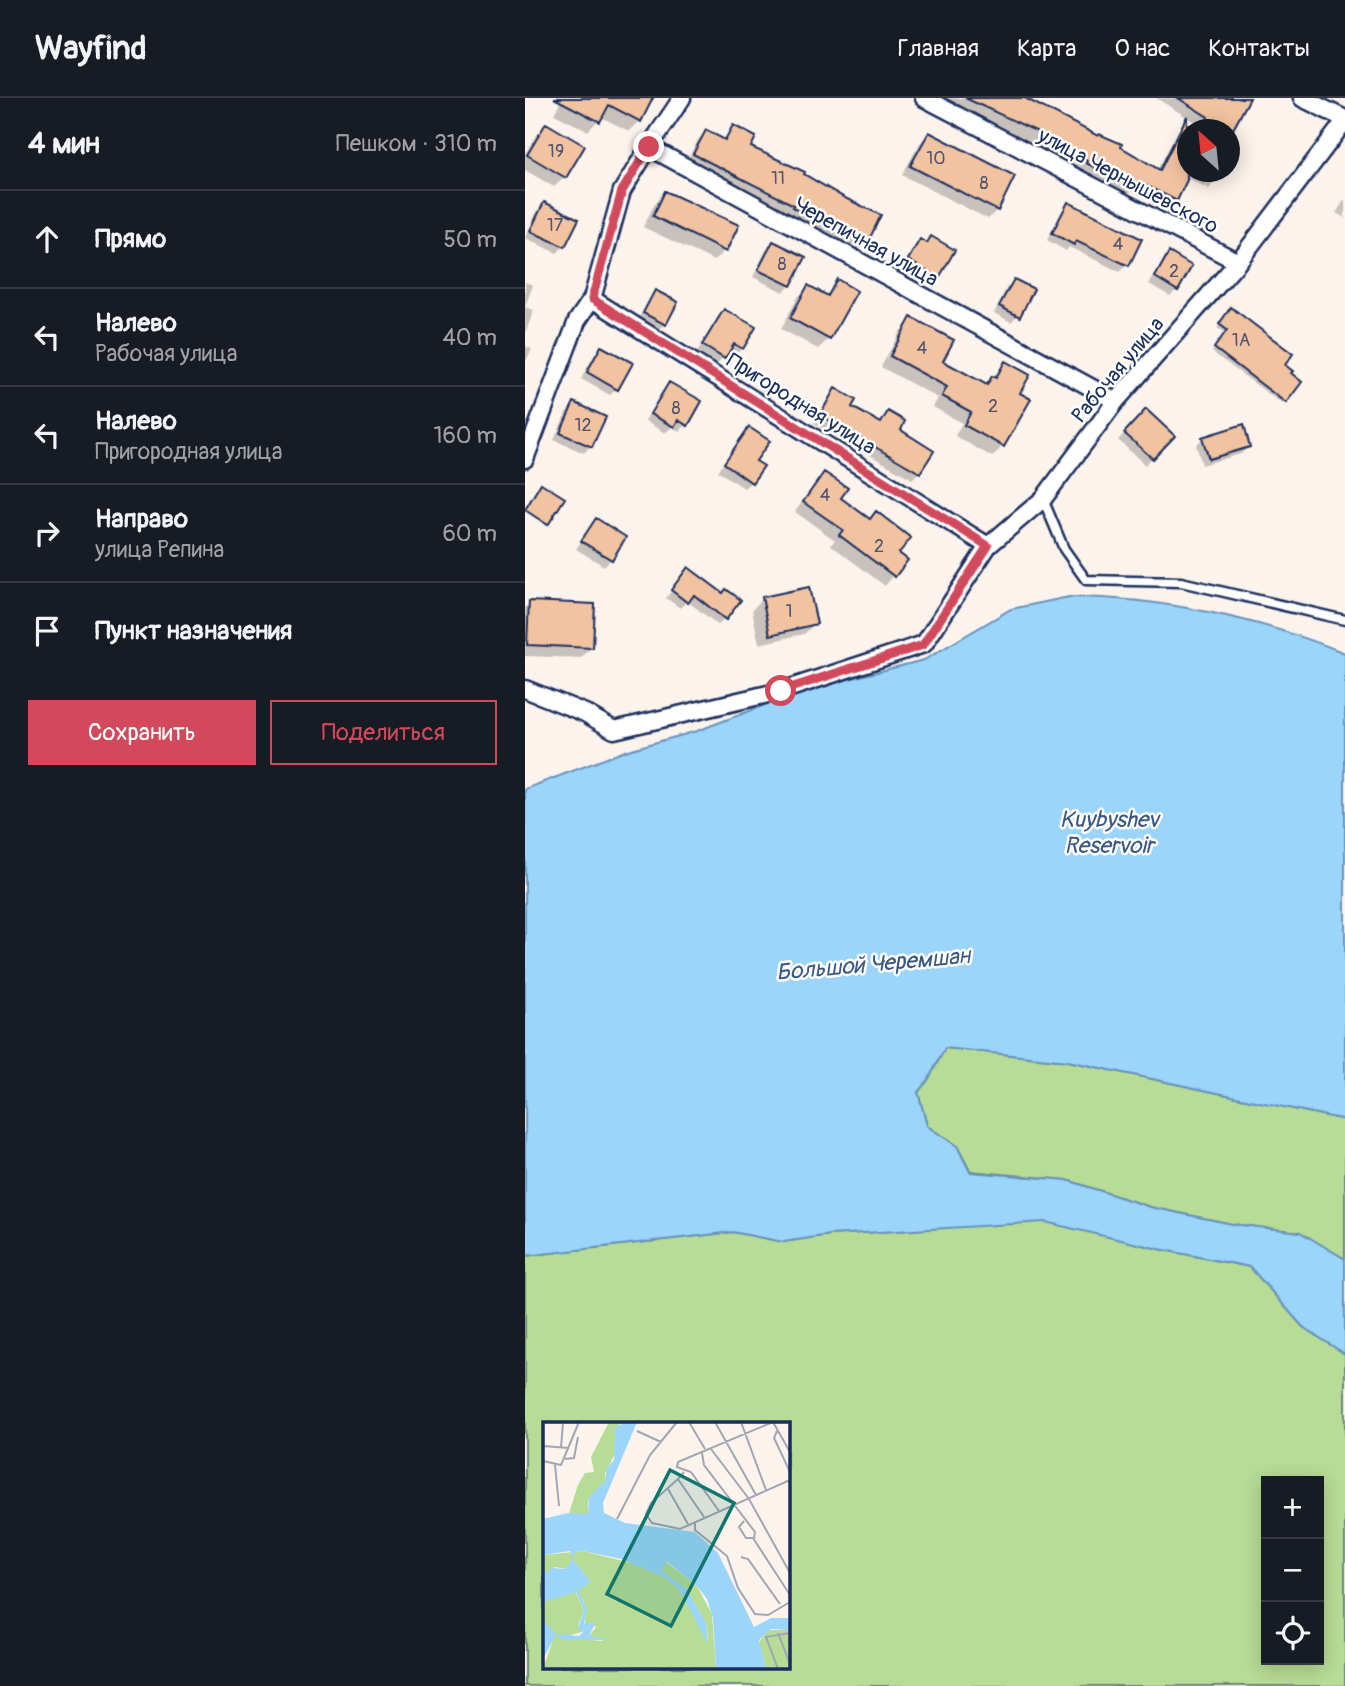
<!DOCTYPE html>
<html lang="ru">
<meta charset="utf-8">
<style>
:root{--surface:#171b24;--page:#20242c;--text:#f1f3f6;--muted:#9ea1a6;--line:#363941;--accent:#d1495b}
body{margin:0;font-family:Pangolin,sans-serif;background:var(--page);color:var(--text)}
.controls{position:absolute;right:21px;bottom:21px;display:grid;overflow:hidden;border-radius:0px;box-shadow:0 4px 18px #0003}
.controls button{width:63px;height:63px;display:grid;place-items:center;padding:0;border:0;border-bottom:2px solid var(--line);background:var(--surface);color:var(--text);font:35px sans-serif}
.compass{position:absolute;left:652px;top:21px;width:63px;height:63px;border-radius:50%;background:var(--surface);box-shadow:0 4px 18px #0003;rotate:333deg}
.stop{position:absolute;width:21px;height:21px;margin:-16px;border:5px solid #d1495b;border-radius:50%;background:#fff}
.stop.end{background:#d1495b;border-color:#fff;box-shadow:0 2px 7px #0008}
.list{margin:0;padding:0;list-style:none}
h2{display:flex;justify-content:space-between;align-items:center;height:91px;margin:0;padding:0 28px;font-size:30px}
h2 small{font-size:23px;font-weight:400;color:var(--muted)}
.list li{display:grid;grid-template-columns:46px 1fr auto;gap:21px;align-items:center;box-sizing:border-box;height:98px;padding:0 28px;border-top:2px solid var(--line)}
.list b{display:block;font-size:26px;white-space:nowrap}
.list p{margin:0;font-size:23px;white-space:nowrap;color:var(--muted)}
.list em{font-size:23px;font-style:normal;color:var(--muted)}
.actions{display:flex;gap:14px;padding:21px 28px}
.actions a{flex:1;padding:16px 0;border:2px solid var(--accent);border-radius:0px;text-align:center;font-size:24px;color:var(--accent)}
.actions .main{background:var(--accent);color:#fff}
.icon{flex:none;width:38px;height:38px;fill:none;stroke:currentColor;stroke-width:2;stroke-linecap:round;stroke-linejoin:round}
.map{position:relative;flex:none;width:820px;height:1588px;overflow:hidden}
header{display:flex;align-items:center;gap:42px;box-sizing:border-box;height:98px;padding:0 35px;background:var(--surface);border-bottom:2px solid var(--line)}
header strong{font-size:33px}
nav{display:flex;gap:38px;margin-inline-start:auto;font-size:24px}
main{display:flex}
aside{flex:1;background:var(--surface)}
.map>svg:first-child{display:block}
.green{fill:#b7dc96;stroke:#69867a;stroke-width:2;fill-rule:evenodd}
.water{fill:#9bd5fb;stroke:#6893bc;stroke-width:2}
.shadow{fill:#0003}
.building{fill:#f2c3a1;stroke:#1b2f5e;stroke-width:2}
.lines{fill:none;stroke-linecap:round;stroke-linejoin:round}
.service-casing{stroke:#1b2f5e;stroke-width:13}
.minor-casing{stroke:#1b2f5e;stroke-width:21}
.service{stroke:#fff;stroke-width:8}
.minor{stroke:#fff;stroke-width:16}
.route{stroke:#d1495b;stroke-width:9}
.labels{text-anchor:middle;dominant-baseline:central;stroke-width:5;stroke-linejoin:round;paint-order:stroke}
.number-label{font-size:18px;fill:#51546f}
.street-label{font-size:21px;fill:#1b2f5e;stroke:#fff}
.water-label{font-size:23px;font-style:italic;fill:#3b5885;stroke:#fff}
.inset-road{fill:none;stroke:#a2a5b3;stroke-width:2}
.view{fill:#0f766e;fill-opacity:0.15;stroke:#0f766e;stroke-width:3.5}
.inset-edge{fill:none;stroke:#1b2f5e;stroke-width:3.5}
</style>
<header>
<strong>Wayfind</strong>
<nav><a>Главная</a><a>Карта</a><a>О нас</a><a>Контакты</a></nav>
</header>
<main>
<aside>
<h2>4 мин<small>Пешком · 310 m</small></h2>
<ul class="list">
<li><svg class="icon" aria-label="ahead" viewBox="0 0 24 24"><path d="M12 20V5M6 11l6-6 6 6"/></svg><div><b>Прямо</b></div><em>50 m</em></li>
<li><svg class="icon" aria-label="left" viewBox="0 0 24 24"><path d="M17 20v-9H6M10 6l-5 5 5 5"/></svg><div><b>Налево</b><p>Рабочая улица</p></div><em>40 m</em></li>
<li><svg class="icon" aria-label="left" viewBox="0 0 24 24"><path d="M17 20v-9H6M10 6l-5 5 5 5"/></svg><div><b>Налево</b><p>Пригородная улица</p></div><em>160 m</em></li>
<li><svg class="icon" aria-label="right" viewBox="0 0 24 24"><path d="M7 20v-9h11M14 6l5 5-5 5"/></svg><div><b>Направо</b><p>улица Репина</p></div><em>60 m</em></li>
<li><svg class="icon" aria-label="arrive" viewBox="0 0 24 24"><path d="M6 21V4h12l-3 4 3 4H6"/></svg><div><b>Пункт назначения</b></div></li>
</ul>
<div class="actions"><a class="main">Сохранить</a><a>Поделиться</a></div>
</aside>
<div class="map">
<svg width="820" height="1588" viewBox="0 0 820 1588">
<rect width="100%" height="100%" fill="#fcf3ec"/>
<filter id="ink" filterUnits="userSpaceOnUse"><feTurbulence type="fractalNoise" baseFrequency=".0143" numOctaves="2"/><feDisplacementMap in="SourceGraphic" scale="14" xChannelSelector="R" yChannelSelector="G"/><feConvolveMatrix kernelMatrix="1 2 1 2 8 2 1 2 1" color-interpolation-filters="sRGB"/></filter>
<g filter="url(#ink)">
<path class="green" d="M 420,950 L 543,963 L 820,1022 L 820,1161 L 774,1134 L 707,1126 L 625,1109 L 542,1082 L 445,1073 L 432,1048 L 402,1028 L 393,994 L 403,982 Z
M 520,1123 L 634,1151 L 725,1169 L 778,1229 L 820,1256 L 820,1588 L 0,1588 L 0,1158 L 208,1134 L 258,1144 L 305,1137 ZM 19,1326 L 262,1326 L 262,1569 L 19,1569 ZM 741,1383 L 794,1383 L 794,1562 L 741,1562 Z"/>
<path class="water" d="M 544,499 C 634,499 736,521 820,555 L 820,1022 L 543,963 L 420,950 L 403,982 L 393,994 L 402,1028 L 432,1048 L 445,1074 L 542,1082 L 625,1109 L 707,1126 L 775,1134 L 820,1161 L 820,1256 L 778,1229 L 725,1169 L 634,1151 L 520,1124 L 305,1137 L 258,1144 L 208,1134 L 0,1158 L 0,691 L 103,652 L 172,633 L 277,593 L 399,562 L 486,511 Z"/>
<path class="shadow" d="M 37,0 L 126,0 L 114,23 L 104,33 L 76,19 L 63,33 L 29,16 Z
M 409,0 L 503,0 L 501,3 L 632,72 L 646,46 L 654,37 L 662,41 L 662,74 L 697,74 L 684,91 L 662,80 L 651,102 L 642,110 L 607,93 L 602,98 L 553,74 L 555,71 L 509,47 L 510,45 L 450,17 L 448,19 Z
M 631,0 L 713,0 L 721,4 L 704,34 L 704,32 L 674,32 L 676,28 Z
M 21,27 L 40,79 L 29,89 L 0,72 L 0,56 L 11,38 Z
M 208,29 L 224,50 L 276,77 L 341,143 L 333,151 L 289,128 L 285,131 L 261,117 L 263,115 L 161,64 L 173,42 L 181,34 L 198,43 Z
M 404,36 L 472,112 L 463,121 L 377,77 L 395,45 Z
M 140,95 L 200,152 L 189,163 L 118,129 L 130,105 Z
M 820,101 L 820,120 L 811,115 Z
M 19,106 L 39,148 L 32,155 L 0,140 L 12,113 Z
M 544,107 L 602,167 L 595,174 L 544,149 L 541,153 L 522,142 L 537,113 Z
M 406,140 L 413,179 L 406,185 L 377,169 L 388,150 L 395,143 L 401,146 Z
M 248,145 L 278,159 L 265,187 L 258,194 L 228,179 L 241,152 Z
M 644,157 L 652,192 L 645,198 L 624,186 Z
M 489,183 L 493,217 L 486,224 L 469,215 L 482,189 Z
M 0,184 L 8,187 L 0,209 L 9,212 L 0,236 Z
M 312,184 L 304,241 L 293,251 L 256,231 L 273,199 L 283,189 L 300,198 Z
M 131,194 L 140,226 L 133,233 L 113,222 L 124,201 Z
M 199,213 L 217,250 L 210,257 L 203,253 L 192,267 L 172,255 L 192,220 Z
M 704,214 L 758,267 L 760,304 L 757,306 L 687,254 L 701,235 L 692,230 Z
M 387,221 L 415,263 L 459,288 L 480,265 L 493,295 L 478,348 L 467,359 L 430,338 L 437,325 L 408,309 L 413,300 L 356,269 L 376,232 Z
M 0,248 L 7,251 L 0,265 Z
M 76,250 L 92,291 L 85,297 L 56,281 L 69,257 Z
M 144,287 L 161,326 L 154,333 L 147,329 L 140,335 L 120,323 L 137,293 Z
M 311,293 L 325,310 L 354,326 L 363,316 L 394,374 L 387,381 L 289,325 L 304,299 Z
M 49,306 L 79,320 L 65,348 L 59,355 L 29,342 L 42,313 Z
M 621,313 L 647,338 L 620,367 L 593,342 Z
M 224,331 L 229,363 L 226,384 L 219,390 L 193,373 Z
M 678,340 L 723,349 L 716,356 L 677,367 L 671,347 Z
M 299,376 L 313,401 L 381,463 L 360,488 L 306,447 L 310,442 L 270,414 L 290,385 Z
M 71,422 L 86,461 L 79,468 L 51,451 Z
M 163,471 L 197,497 L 200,521 L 193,527 L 162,503 L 155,510 L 141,500 Z
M 282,491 L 290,526 L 279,536 L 234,546 L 227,512 L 237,501 Z
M 5,505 L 67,549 L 56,560 L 0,558 L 0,510 Z"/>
<path class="building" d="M 29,0 L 128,0 L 116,24 L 84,7 L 75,24 Z
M 440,0 L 500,0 L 573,38 L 574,36 L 597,46 L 596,49 L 635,72 L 662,18 L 662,82 L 652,103 L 616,85 L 612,91 L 561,65 L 562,62 L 516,38 L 517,36 Z
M 653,0 L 725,0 L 706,35 L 704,32 L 700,32 L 682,22 L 683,19 Z
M 21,25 L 60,48 L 41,80 L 2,57 Z
M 208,27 L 231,39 L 226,49 L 280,74 L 279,76 L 320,100 L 356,117 L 343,144 L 297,120 L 295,124 L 268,109 L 269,107 L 168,56 L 181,32 L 200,42 Z
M 404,34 L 490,78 L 473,113 L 385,68 Z
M 140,93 L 214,127 L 201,154 L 128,118 Z
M 19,104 L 54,121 L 40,149 L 5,133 Z
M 543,104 L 617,141 L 604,168 L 551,143 L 549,147 L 527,135 Z
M 406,138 L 430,152 L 414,180 L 383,162 L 395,141 L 402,145 Z
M 248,143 L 281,159 L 266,188 L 233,172 Z
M 644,154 L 667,168 L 653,193 L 630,179 Z
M 312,181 L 332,193 L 305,242 L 265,220 L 283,187 L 303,198 Z
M 489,181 L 509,191 L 495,219 L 474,208 Z
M 130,192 L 153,204 L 141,227 L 118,215 Z
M 706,209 L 768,256 L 760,267 L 768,273 L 766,275 L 777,284 L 761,305 L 689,250 L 702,232 L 694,226 Z
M 199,211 L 231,229 L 218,251 L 209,246 L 200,261 L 177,247 Z
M 386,219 L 429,242 L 418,263 L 462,287 L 467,278 L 471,280 L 480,263 L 505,277 L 495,295 L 506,301 L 479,349 L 439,327 L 446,314 L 417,298 L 422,289 L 365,258 Z
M 76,248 L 108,265 L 93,292 L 62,274 Z
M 144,284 L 177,303 L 163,328 L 153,322 L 149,329 L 125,316 Z
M 310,290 L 331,302 L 327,309 L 356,325 L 363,313 L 380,323 L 376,332 L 409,353 L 395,375 L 295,317 Z
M 49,304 L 81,319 L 67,349 L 35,335 Z
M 621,311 L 650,338 L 628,361 L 599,335 Z
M 719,326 L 725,349 L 684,361 L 677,339 Z
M 224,329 L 245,343 L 231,363 L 239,368 L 227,385 L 199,365 Z
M 299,374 L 323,390 L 316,400 L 345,421 L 351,413 L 386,440 L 374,455 L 383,462 L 370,479 L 314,437 L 318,432 L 278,404 Z
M 16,385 L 40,400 L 23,427 L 0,412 Z
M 71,420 L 101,439 L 87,462 L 56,443 Z
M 163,469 L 198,495 L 201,491 L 216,502 L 201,522 L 169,497 L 163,505 L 146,492 Z
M 284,489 L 292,526 L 245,537 L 237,499 Z
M 4,503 L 70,506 L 68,550 L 2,547 Z"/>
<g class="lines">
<defs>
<path id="service" d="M 518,401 L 539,451 L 561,482 L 656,484 L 820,522"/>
<path id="minor" d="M 157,0 L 124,49 L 591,303
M 399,0 L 713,164
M 777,0 L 820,21
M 67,201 L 463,448
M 0,361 L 52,223 L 67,201 L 97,93 L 124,49
M 0,591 L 60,615 L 89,632 L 256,593 L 399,546 L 463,448 L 518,401 L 591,303 L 713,164 L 820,23"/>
</defs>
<use href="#service" class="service-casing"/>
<use href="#minor" class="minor-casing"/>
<use href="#service" class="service"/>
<use href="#minor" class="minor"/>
</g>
</g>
<g class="lines" filter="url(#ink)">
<path class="route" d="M 124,49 L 97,93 L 67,201 L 463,448 L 398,547 L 256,593"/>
</g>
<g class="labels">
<g class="number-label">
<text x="31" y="53">19</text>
<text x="411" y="60">10</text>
<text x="253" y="80">11</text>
<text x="459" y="85">8</text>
<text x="30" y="127">17</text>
<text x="593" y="146">4</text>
<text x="257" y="166">8</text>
<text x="649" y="173">2</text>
<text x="716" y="242">1А</text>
<text x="397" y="250">4</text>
<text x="468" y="308">2</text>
<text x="151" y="310">8</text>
<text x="58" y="327">12</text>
<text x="300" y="397">4</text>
<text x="354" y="448">2</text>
<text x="264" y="513">1</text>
</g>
<g class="street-label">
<text transform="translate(603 83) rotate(28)">улица Чернышевского</text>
<text transform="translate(341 144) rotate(29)">Черепичная улица</text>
<text transform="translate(593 272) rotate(-50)">Рабочая улица</text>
<text transform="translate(276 306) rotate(32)">Пригородная улица</text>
</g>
<g class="water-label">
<text x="584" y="721">Kuybyshev<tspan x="584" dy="26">Reservoir</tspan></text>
<text transform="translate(348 866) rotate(-5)">Большой Черемшан</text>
</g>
</g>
<g transform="translate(18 1324)">
<rect width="247" height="247" fill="#fcf3ec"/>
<path d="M 66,0 L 85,0 L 75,3 L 72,10 L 75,26 L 62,51 L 63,58 L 45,79 L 45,93 L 25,94 L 35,63 L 42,51 L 51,50 L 48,35 ZM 40,129 L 88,141 L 123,156 L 137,168 L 165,219 L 163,201 L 150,179 L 119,149 L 118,141 L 122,139 L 154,164 L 169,192 L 173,247 L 0,247 L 12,212 L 0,198 L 0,180 L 32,169 L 41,188 L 35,204 L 42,209 L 18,216 L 61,219 L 46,214 L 53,205 L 42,201 L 41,180 L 34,169 L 48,160 L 30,138 L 23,147 L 12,145 L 1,152 L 0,159 L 0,133 ZM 225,208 L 247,208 L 247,247 L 223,247 L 216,220 Z" fill="#b7dc96"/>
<path d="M 85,0 L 94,0 L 60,81 L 61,91 L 82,101 L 152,110 L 175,131 L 211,205 L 228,196 L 247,196 L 247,208 L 228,207 L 216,218 L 223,247 L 173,247 L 170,196 L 164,177 L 154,164 L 123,139 L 119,149 L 143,167 L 163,201 L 165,223 L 137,168 L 123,156 L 78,137 L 40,129 L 32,130 L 30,138 L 48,160 L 35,169 L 44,187 L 41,201 L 52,202 L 46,214 L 70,218 L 21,218 L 13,213 L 0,237 L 0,198 L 13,212 L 36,214 L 41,209 L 35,206 L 41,188 L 33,170 L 0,180 L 1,152 L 9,146 L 23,147 L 30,136 L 27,129 L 0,133 L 0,97 L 25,91 L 45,92 L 46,75 L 63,58 L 63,47 L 71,38 L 72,5 Z" fill="#9bd5fb"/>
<path class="inset-road" d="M 146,0 L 162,27M 172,0 L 213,73M 198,0 L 223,68M 94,9 L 118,20M 234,9 L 231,16 L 247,50M 0,24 L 26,26M 18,26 L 20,0M 168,27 L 206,77 L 247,151M 159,31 L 161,43 L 212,110 L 211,116 L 203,116 L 196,105 L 201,99M 22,37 L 31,36 L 35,15M 0,39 L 18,43 L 36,0M 12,43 L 16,84M 141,50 L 135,57 L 161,95M 135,57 L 108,81 L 103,92 L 109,101 L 137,107 L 247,58M 125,67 L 145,102M 176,89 L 148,50 L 134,45 L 135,40 L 230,0 L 247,30M 74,97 L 107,33 L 134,0M 152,100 L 152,108 L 184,134 L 195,166 L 212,192 L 225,193 L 247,180M 210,116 L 247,173M 198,135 L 205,137 L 237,182M 235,211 L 247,242M 235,247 L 223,215 L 247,211"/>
<path class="view" d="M 127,48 L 191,81 L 128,204 L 64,172 Z"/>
<rect width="247" height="247" class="inset-edge"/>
</g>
</svg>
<div class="controls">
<button>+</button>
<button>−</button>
<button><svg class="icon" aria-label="locate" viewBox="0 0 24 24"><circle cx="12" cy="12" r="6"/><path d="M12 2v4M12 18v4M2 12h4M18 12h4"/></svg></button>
</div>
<svg class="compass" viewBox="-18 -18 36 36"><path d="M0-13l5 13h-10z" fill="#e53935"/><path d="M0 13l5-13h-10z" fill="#9ea1a6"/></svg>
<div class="stop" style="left:256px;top:593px"></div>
<div class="stop end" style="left:124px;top:49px"></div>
</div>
</main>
